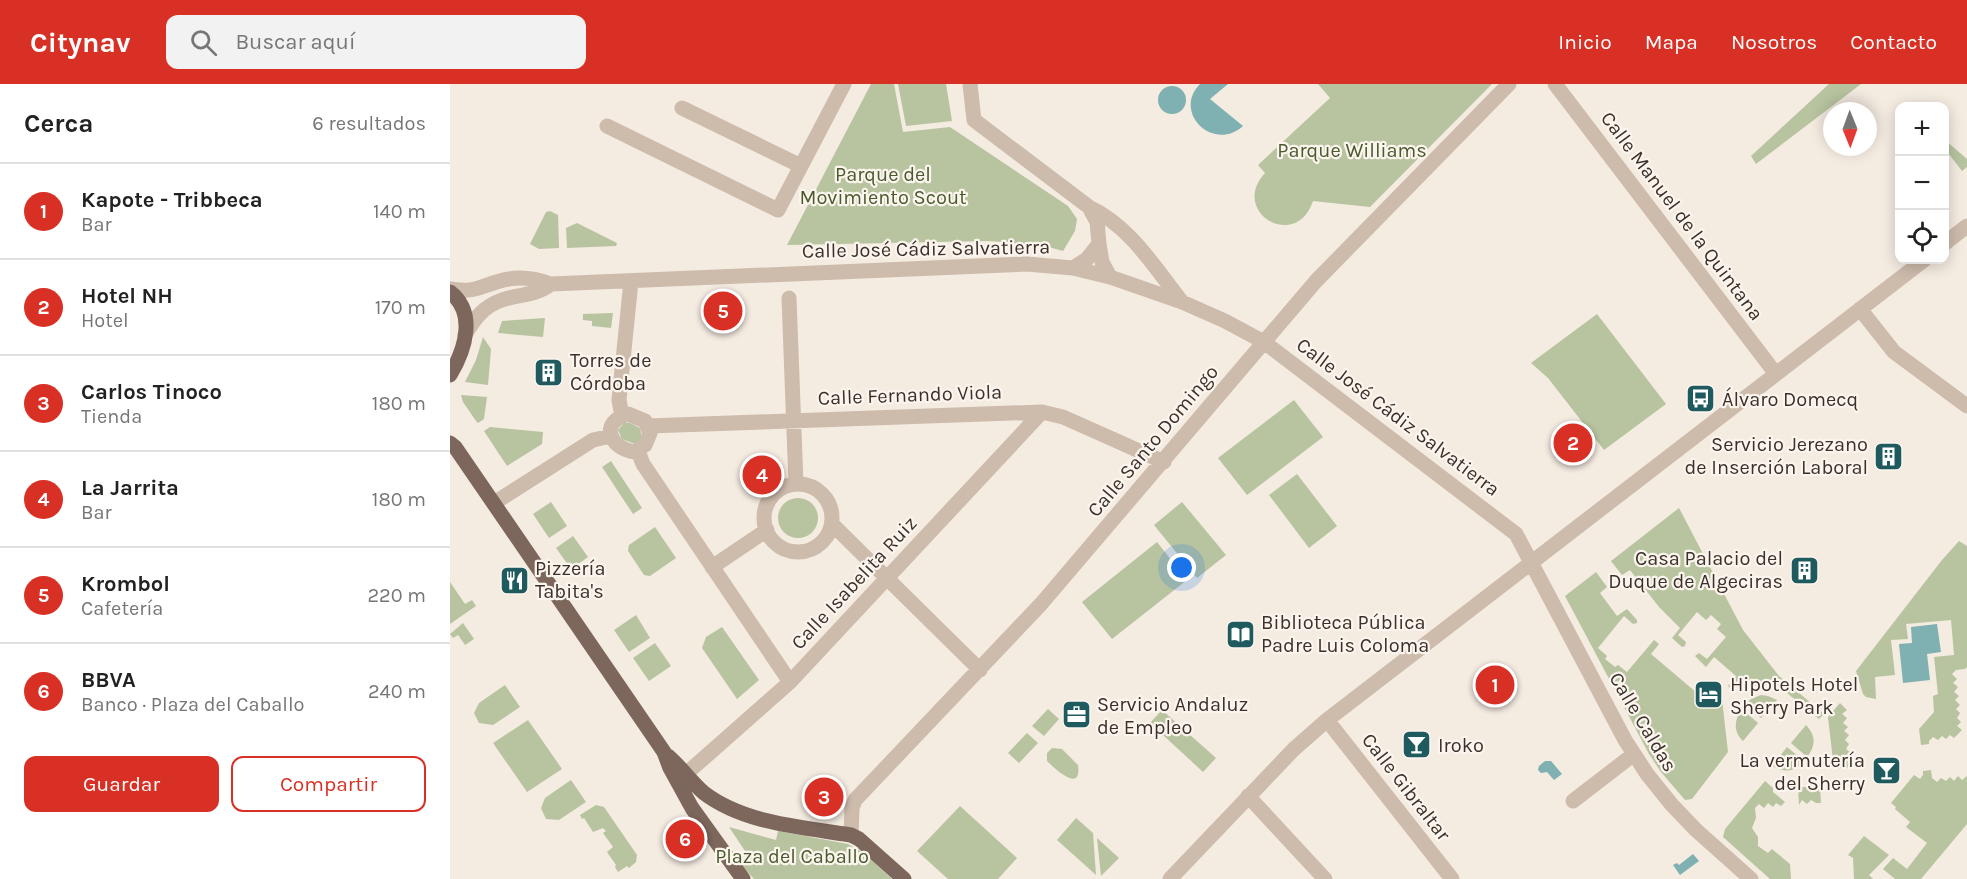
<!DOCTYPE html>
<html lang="es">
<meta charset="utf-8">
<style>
:root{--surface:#fff;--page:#f2f2f2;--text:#222;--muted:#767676;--line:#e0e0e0;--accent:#d93025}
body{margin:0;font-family:Karla,sans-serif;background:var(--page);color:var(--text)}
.controls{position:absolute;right:18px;top:18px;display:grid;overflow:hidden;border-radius:12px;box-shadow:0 3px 15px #0003}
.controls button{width:54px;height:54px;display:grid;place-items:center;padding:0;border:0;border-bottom:2px solid var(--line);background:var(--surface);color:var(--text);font:30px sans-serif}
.compass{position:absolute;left:1373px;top:18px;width:54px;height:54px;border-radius:50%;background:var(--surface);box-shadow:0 3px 15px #0003;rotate:179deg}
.you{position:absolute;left:732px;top:484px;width:21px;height:21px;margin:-15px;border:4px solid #fff;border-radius:50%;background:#1a73e8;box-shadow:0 0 0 9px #1a73e833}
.badge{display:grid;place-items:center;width:39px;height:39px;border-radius:50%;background:var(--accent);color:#fff;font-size:20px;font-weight:700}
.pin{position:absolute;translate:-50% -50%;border:3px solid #fff;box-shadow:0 2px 6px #0006}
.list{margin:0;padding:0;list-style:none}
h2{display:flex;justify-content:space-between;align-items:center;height:78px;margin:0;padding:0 24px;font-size:26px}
h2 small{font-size:20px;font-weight:400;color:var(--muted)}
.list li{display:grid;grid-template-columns:39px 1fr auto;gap:18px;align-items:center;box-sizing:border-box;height:96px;padding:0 24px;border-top:2px solid var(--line)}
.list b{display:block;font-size:22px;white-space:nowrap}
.list p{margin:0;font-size:20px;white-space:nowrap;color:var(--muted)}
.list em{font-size:20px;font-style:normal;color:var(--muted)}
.actions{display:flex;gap:12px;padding:18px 24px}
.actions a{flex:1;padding:14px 0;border:2px solid var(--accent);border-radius:12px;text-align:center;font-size:21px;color:var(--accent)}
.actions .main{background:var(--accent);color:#fff}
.icon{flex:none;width:33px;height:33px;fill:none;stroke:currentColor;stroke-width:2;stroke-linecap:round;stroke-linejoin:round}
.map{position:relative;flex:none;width:1517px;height:795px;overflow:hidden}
header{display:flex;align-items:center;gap:36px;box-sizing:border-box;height:84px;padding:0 30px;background:var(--accent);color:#fff}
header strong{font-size:28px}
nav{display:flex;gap:33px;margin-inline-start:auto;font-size:21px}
.search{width:420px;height:54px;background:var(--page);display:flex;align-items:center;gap:15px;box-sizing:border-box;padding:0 21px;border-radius:12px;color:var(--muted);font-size:22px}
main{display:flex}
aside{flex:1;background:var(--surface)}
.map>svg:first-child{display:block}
.green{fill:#b8c4a0}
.water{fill:#7fb0b2}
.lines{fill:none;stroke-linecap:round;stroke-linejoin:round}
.minor{stroke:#cdbbac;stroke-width:15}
.major{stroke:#7d675c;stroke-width:15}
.labels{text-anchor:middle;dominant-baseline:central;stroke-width:4.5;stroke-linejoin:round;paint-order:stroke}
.park-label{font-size:20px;fill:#4a5a2e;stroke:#fbf5ee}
.street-label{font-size:20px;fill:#3b302b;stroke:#fbf5ee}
.poi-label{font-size:20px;fill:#3b302b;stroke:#fbf5ee;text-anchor:start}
</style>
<header>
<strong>Citynav</strong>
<div class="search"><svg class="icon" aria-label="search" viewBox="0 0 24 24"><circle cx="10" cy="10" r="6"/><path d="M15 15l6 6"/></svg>Buscar aquí</div>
<nav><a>Inicio</a><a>Mapa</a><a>Nosotros</a><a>Contacto</a></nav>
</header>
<main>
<aside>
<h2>Cerca<small>6 resultados</small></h2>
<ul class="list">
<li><span class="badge">1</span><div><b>Kapote - Tribbeca</b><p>Bar</p></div><em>140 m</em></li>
<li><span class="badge">2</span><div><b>Hotel NH</b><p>Hotel</p></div><em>170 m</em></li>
<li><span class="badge">3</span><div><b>Carlos Tinoco</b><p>Tienda</p></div><em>180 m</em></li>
<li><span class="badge">4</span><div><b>La Jarrita</b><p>Bar</p></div><em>180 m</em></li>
<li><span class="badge">5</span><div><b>Krombol</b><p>Cafetería</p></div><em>220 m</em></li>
<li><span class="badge">6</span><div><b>BBVA</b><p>Banco · Plaza del Caballo</p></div><em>240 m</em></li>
</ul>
<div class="actions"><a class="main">Guardar</a><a>Compartir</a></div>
</aside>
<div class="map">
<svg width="1517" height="795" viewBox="0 0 1517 795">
<rect width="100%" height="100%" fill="#f4ebe1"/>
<path class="green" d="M 421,0 L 444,0 L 453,48 L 500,43 L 618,122 L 627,135 L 625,147 L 613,167 L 591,161 L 538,157 L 337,161 Z
M 448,0 L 496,0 L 502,37 L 456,42 Z
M 868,0 L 1042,0 L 920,123 L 863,117 C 846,168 779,128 815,89 L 808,81 L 880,14 Z
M 1379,0 L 1411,0 L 1306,80 L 1301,72 Z
M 1494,55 L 1517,75 L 1517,83 L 1512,87 L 1495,65 Z
M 100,127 L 108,131 L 109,164 L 89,165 L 80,160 L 96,128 Z
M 127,139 L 167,159 L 166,162 L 117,164 L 116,144 Z
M 163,229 L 161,244 L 142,242 L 142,237 L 133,236 L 133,230 Z
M 1147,230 L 1216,320 L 1154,366 L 1098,294 L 1081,279 Z
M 95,234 L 93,253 L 48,249 L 52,237 Z
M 33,253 L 41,265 L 38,301 L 15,298 L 26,276 Z
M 11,311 L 37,313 L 34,335 L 28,339 L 26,337 L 13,318 Z
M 844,316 L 873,353 L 797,411 L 768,374 Z
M 174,339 L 180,339 L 190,344 L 192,354 L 185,360 L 172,355 L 168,346 Z
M 40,343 L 93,348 L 92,360 L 57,382 L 34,347 Z
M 161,377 L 192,424 L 183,430 L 152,383 Z
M 847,390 L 887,442 L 859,464 L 819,411 Z
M328 434a20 20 0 1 1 40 0a20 20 0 1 1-40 0Z
M 101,418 L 117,442 L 99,454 L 83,430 Z
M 732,418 L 776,471 L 747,494 L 704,441 Z
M 1229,424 L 1293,546 L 1329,592 L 1374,630 L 1369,635 L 1326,600 L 1280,604 L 1278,602 L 1286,592 L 1264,573 L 1256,583 L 1245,572 L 1249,569 L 1257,575 L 1276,553 L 1267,545 L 1271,540 L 1261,531 L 1256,536 L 1247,528 L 1228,551 L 1236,558 L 1235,562 L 1232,563 L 1222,554 L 1230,544 L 1209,523 L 1180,486 L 1172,491 L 1161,477 Z
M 205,443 L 226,474 L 200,492 L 194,491 L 178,467 L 179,461 Z
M 123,452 L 138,473 L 121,485 L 106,464 Z
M 1509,457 L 1517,462 L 1517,583 L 1515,585 L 1506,586 L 1502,590 L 1507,595 L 1503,599 L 1508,603 L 1504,608 L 1509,612 L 1505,616 L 1510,621 L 1506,625 L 1510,629 L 1507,634 L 1511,638 L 1507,642 L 1512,646 L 1504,654 L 1500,651 L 1496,655 L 1492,652 L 1488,656 L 1483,653 L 1479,657 L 1479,660 L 1471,661 L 1469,645 L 1484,628 L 1483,612 L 1488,610 L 1484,573 L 1504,571 L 1501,536 L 1456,540 L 1458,555 L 1441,556 L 1445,591 L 1425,593 L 1426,615 L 1416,613 L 1413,610 L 1406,587 L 1492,476 Z
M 707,458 L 737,496 L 662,555 L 632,518 Z
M 1146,488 L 1157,503 L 1150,509 L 1167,532 L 1177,525 L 1187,536 L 1187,539 L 1183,540 L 1174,532 L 1148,564 L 1157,572 L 1155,575 L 1165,583 L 1168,581 L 1177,588 L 1204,556 L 1209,560 L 1201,570 L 1247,609 L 1255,600 L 1260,604 L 1252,613 L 1260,620 L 1268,611 L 1272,615 L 1278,668 L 1242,715 L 1235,716 L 1211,688 L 1199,670 L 1115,512 Z
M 0,498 L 15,520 L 22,516 L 26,522 L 0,540 Z
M 186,531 L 200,554 L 179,568 L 164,546 Z
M 13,539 L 24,555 L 15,561 L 8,551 L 3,554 L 0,550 Z
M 272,543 L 309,596 L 287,615 L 252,564 L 256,553 Z
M 205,559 L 221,582 L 199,597 L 183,574 Z
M 55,601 L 70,623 L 43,641 L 29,639 L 24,629 L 29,619 Z
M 1311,611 L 1318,612 L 1327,616 L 1311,634 L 1295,621 L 1301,615 Z
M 1390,619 L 1397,626 L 1392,630 L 1397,634 L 1393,639 L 1398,643 L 1394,647 L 1399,651 L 1395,656 L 1399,660 L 1396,665 L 1401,669 L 1396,674 L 1401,678 L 1401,683 L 1384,685 L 1378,633 Z
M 598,625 L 609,635 L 594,652 L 582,642 Z
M 1292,625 L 1308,639 L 1293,657 C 1283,647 1284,636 1292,625 Z
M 712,626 L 766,674 L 753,688 L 700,639 Z
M 78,636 L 112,685 L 77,708 L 43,659 Z
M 1356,641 C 1366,651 1366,662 1357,673 L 1341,659 Z
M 577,649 L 588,659 L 569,679 L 558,669 Z
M 1337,663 L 1354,677 C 1345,688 1334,689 1322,682 Z
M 602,664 L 612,665 L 628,681 C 632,710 605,685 597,677 L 597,669 Z
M 1481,686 L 1482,694 L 1487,698 L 1491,694 L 1496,697 L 1500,693 L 1504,697 L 1508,692 L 1512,696 L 1517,692 L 1517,740 L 1471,795 L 1445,795 L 1433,785 L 1443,774 L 1457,785 L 1477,759 L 1456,743 L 1460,738 L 1445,725 L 1446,723 L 1441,719 L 1464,691 L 1470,695 L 1473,691 L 1473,687 Z
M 121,696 L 136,718 L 109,736 L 96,735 L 91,724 L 95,714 Z
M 1315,697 L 1323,704 L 1323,708 L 1335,718 L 1331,722 L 1326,719 L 1323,723 L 1318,719 L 1314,724 L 1309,720 L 1305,724 L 1306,734 L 1302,744 L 1308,753 L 1308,762 L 1318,769 L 1322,765 L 1340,780 L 1341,795 L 1320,795 L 1273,753 L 1275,745 Z
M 1348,703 L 1370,703 L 1371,719 L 1366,719 L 1361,716 L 1357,720 L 1352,716 L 1349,721 Z
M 146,721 L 154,723 L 187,771 L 186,778 L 179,784 L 177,782 L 168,788 L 165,783 L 166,781 L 157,768 L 163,763 L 153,749 L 156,747 L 153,744 L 143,748 L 134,734 L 132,735 L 130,731 Z
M 510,722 L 567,774 L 548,795 L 498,795 L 467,767 Z
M 626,734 L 643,749 L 646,791 L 607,756 Z
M 279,743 L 326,756 L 328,747 L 398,760 L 414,769 L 442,795 L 304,795 L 292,782 L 301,776 Z
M 1414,752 L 1439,771 L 1419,791 L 1423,795 L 1404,795 L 1403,774 L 1398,771 Z
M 647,754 L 669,774 L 651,792 Z"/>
<path class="water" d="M 750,0 L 778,0 L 760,15 L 793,42 C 763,69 722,28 750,0 Z
M708 16a14 14 0 1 1 28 0a14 14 0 1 1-28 0Z
M 1487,540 L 1491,568 L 1477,570 L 1480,596 L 1453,599 L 1449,560 L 1462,559 L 1461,543 Z
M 1095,677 L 1101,677 L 1112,690 L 1104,696 L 1097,688 L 1091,689 L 1088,686 L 1089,682 Z
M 1243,770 L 1249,777 L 1230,791 L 1223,781 L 1227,779 L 1229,781 Z"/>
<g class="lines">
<path class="minor" d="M 520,0 L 524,36 L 639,123 C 680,142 705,184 732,218
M 1105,0 L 1326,290
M 232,24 L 351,82
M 157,42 L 328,126 L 394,0
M 649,160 L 652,178 L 660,193
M 1494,160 L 1517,142
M 623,184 L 637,175 L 649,160 L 647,138 L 639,123
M 0,205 C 29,210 34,199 59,195 C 74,192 87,195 101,200 L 577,180 L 623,184 L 660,193 L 732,218 L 775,237 L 814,258 L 1066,450 L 1175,656 L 1197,690 L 1222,721 L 1246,746 L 1301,795
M 339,214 L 346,400
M 1410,225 L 1444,268 L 1517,322
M 15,251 C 24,235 34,222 52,216 C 69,210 86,212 101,200
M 178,330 L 195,337 L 200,349 L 195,361 L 184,368 C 158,363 150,338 178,330 Z
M 172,332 L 169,316 L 181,197
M 198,342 L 592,328 L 613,333 L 714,378
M 188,367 L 193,380 L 340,598
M314 434a34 34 0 1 1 68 0a34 34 0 1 1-68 0Z
M 44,419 L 143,356 L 161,352
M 382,440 L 530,586
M 262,483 L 317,446
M 877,636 L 1002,795
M 237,689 L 340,598 L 592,328
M 798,712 L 875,795
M 1123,717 L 1184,670
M 401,751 L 402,724 L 405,716 L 591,520 L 866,197 L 1059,0
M 720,795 L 844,665 L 877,636 L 1474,176"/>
<path class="major" d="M 0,208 C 27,229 15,266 0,291
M 0,359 L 5,363 L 214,668 L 220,684 L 242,724 L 293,795
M 218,672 C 231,683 241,698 254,709 C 295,740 352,743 401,751 L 409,755 L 454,795"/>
</g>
<defs>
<symbol id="building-square" viewBox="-11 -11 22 22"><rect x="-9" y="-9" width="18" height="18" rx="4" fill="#1f5a5e" stroke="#fbf5ee"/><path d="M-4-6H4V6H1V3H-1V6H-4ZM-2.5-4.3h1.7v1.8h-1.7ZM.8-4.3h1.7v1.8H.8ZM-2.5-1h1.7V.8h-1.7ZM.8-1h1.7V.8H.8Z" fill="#fff"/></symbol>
<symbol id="bus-square" viewBox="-11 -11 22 22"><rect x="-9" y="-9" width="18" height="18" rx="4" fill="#1f5a5e" stroke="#fbf5ee"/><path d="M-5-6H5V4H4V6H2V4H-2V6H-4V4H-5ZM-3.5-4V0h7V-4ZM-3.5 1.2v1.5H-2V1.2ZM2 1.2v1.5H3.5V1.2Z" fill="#fff"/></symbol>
<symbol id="restaurant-square" viewBox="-11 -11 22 22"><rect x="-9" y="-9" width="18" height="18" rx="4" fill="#1f5a5e" stroke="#fbf5ee"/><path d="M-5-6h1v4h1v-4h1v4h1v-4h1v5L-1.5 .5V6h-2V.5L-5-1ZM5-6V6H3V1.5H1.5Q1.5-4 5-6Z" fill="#fff"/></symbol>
<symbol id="library-square" viewBox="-11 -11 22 22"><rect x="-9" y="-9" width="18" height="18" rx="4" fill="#1f5a5e" stroke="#fbf5ee"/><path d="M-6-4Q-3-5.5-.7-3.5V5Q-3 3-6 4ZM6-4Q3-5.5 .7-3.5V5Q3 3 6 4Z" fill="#fff"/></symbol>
<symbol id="hotel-square" viewBox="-11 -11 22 22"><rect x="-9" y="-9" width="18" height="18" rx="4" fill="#1f5a5e" stroke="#fbf5ee"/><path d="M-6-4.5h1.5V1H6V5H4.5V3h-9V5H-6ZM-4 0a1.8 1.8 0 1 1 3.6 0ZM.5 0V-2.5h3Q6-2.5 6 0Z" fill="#fff"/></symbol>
<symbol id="office-square" viewBox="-11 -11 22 22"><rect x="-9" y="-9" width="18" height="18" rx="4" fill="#1f5a5e" stroke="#fbf5ee"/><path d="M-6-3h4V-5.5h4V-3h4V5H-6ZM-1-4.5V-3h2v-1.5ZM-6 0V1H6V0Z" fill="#fff"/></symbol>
<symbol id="bar-square" viewBox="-11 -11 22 22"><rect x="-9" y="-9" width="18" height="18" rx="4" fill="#1f5a5e" stroke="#fbf5ee"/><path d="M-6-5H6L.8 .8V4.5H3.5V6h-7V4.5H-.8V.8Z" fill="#fff"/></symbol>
</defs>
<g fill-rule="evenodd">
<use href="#building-square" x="82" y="272" width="33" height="33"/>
<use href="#bus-square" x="1234" y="298" width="33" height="33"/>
<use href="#building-square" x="1422" y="356" width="33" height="33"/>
<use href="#building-square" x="1338" y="470" width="33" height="33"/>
<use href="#restaurant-square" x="48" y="480" width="33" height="33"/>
<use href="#library-square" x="774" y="534" width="33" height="33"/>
<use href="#hotel-square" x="1242" y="594" width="33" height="33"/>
<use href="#office-square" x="610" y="614" width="33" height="33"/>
<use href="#bar-square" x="950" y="644" width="33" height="33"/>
<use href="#bar-square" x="1420" y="670" width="33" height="33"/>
</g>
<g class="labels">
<g class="park-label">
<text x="902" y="66">Parque Williams</text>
<text x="433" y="90">Parque del<tspan x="433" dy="23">Movimiento Scout</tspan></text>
<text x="342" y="772">Plaza del Caballo</text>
</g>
<g class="street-label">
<text transform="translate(1232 132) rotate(53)">Calle Manuel de la Quintana</text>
<text transform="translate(476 165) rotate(-1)">Calle José Cádiz Salvatierra</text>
<text transform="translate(460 311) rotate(-2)">Calle Fernando Viola</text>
<text transform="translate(948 333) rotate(37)">Calle José Cádiz Salvatierra</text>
<text transform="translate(703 357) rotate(-50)">Calle Santo Domingo</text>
<text transform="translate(404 499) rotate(-47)">Calle Isabelita Ruiz</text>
<text transform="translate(1193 638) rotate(59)">Calle Caldas</text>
<text transform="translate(956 703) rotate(52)">Calle Gibraltar</text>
</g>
<g class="poi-label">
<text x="120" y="276">Torres de<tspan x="120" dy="23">Córdoba</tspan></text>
<text x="1272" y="315">Álvaro Domecq</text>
<text x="1418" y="360" text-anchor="end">Servicio Jerezano<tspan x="1418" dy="23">de Inserción Laboral</tspan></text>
<text x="1333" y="474" text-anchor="end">Casa Palacio del<tspan x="1333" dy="23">Duque de Algeciras</tspan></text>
<text x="85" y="484">Pizzería<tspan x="85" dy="23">Tabita's</tspan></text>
<text x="811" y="538">Biblioteca Pública<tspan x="811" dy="23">Padre Luis Coloma</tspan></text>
<text x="1280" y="600">Hipotels Hotel<tspan x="1280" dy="23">Sherry Park</tspan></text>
<text x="647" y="620">Servicio Andaluz<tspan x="647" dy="23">de Empleo</tspan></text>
<text x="988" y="661">Iroko</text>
<text x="1415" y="676" text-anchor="end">La vermutería<tspan x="1415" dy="23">del Sherry</tspan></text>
</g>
</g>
</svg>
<div class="controls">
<button>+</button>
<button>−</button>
<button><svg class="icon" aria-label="locate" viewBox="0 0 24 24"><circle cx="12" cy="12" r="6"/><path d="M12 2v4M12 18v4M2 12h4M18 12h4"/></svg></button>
</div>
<svg class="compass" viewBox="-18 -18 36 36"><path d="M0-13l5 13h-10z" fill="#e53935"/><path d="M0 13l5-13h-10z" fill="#767676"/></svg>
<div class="you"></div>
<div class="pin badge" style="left:1045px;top:601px">1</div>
<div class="pin badge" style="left:1123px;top:359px">2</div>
<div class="pin badge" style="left:374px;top:713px">3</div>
<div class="pin badge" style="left:312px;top:391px">4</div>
<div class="pin badge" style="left:273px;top:227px">5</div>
<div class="pin badge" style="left:235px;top:755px">6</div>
</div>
</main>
